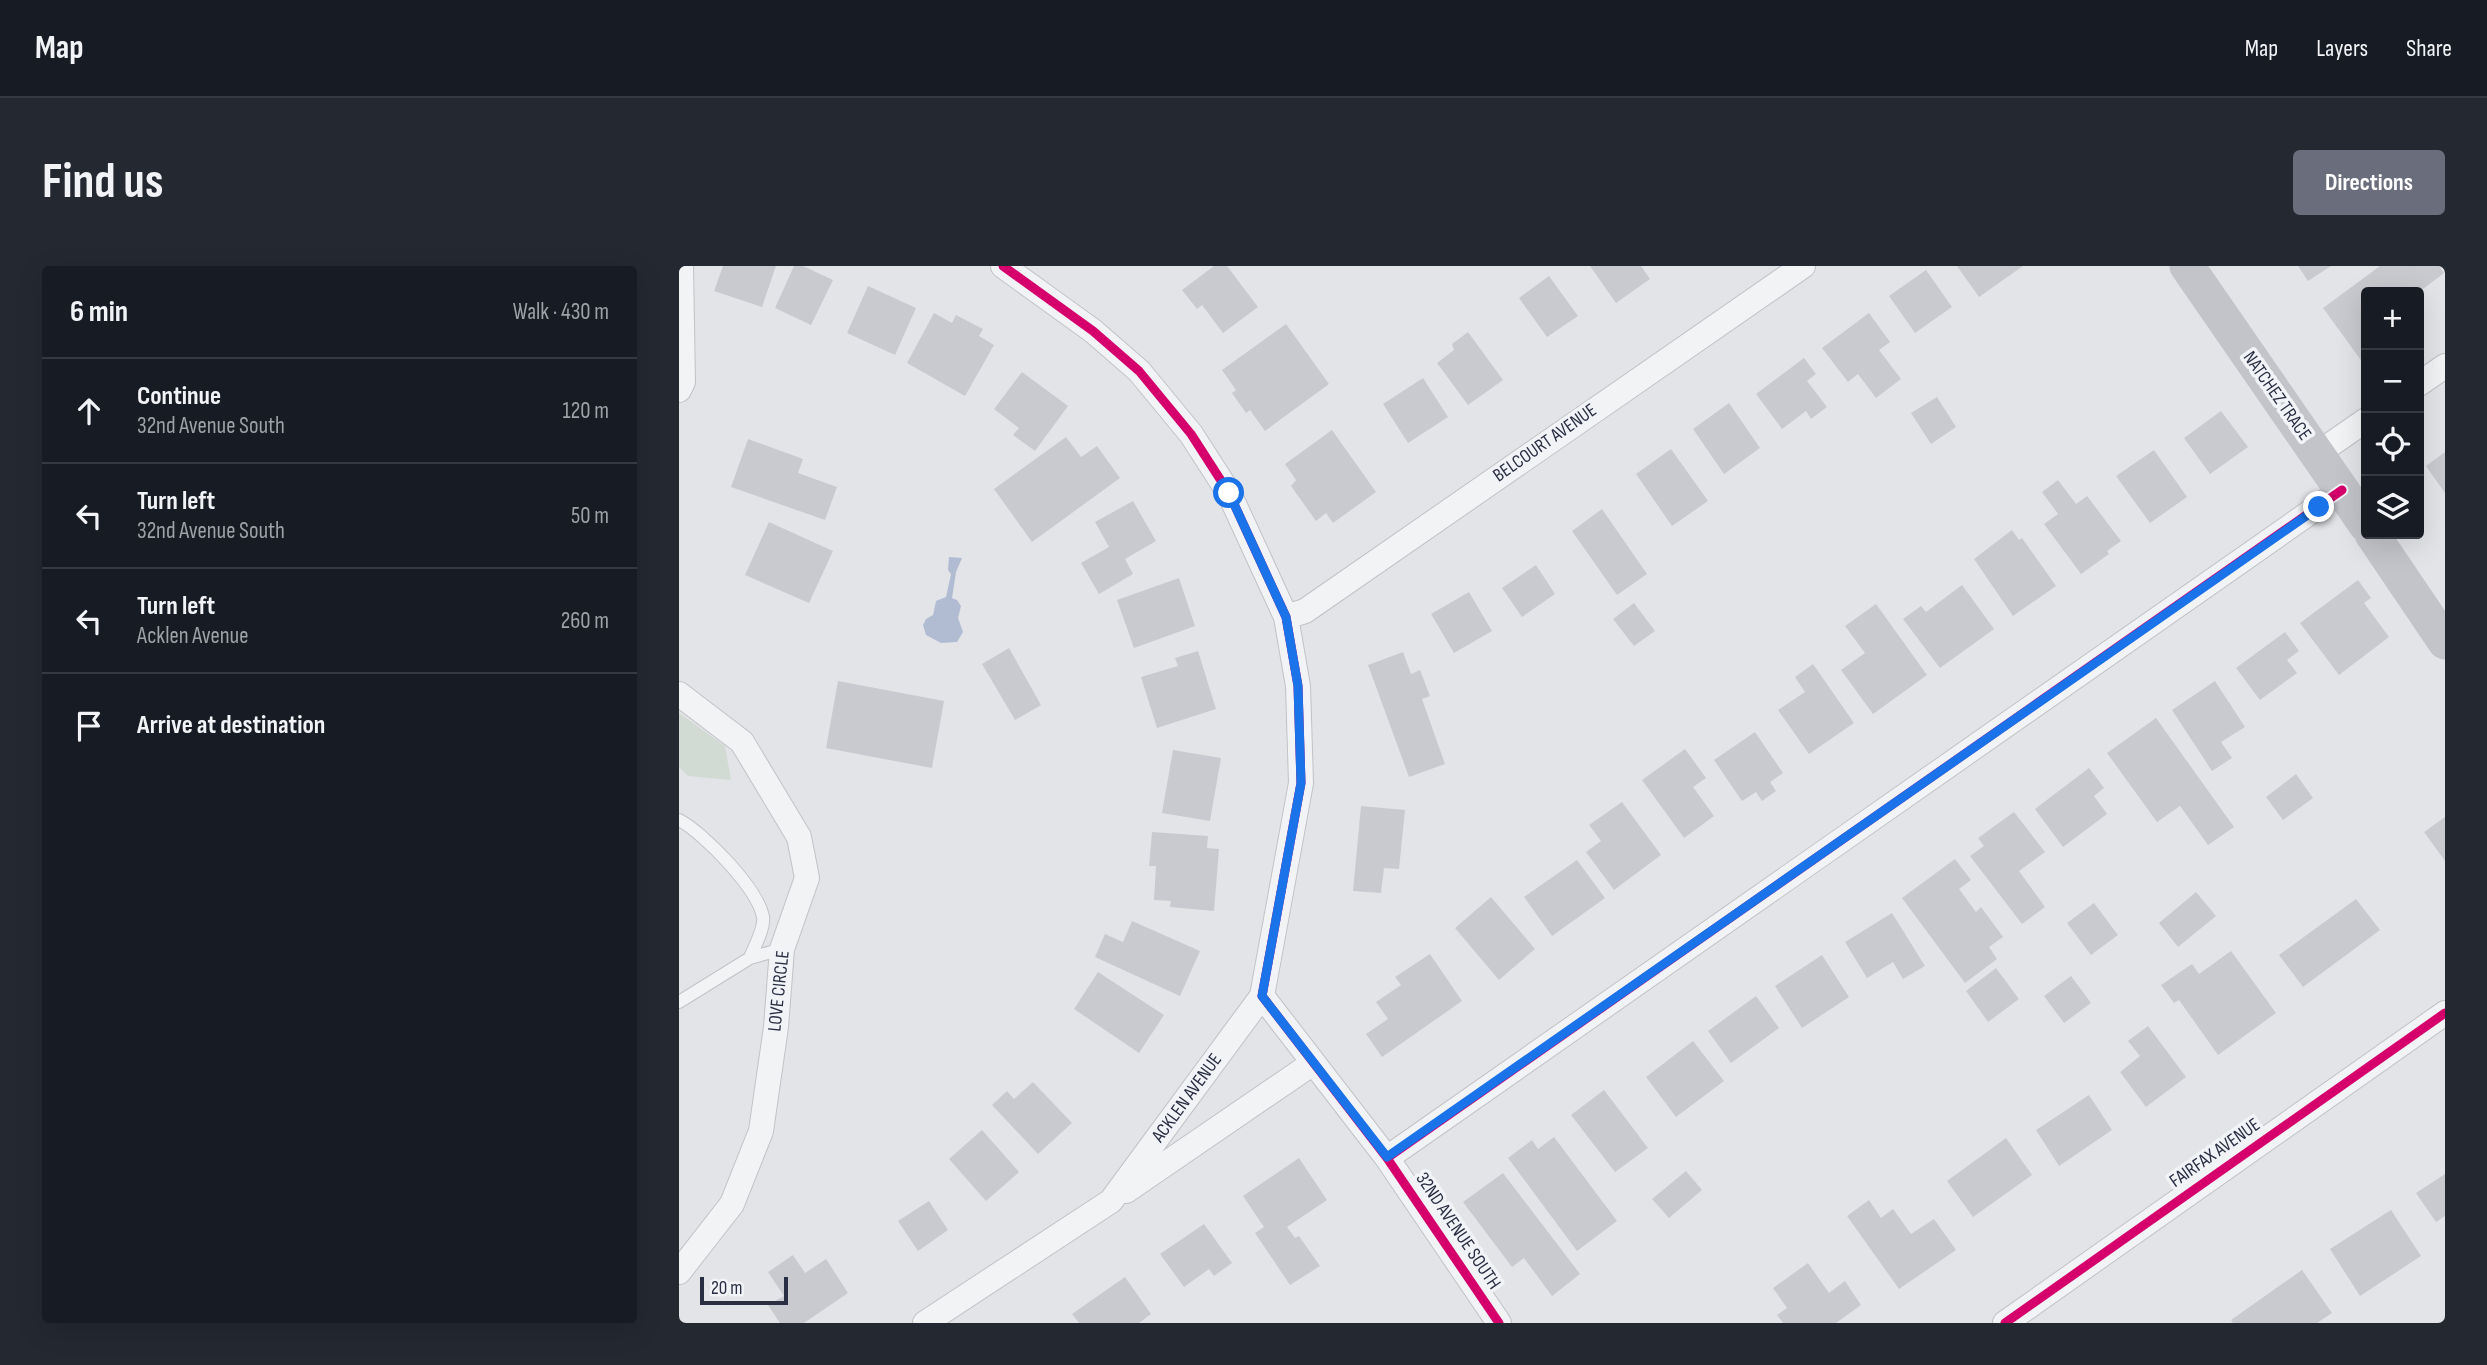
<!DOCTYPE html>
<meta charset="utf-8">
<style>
:root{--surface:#171b24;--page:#242831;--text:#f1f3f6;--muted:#9ea1a6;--line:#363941;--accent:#6a6e7c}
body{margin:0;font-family:"Sofia Sans Condensed",sans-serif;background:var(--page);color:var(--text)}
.controls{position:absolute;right:21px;top:21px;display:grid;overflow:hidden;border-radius:7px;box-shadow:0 7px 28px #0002}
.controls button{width:63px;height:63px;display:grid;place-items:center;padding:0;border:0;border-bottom:2px solid var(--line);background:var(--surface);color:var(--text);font:35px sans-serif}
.scale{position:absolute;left:21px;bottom:18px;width:88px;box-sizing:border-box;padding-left:7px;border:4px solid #292e42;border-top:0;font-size:19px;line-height:24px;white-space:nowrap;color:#292e42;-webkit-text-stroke:5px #f1f3f7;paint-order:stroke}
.stop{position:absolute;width:21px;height:21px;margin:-16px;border:5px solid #1a73e8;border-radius:50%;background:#fff}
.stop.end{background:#1a73e8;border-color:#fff;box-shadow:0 2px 7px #0008}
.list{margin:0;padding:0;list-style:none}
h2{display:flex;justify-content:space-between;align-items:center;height:91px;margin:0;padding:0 28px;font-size:30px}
h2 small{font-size:23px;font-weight:400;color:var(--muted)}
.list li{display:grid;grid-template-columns:46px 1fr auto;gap:21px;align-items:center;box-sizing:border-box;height:105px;padding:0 28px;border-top:2px solid var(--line)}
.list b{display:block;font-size:26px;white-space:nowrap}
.list p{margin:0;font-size:23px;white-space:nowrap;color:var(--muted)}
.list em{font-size:23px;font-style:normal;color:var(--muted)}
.icon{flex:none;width:38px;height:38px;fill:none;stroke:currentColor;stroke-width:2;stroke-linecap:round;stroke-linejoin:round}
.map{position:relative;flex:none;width:1766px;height:1057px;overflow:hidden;border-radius:7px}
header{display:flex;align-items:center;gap:42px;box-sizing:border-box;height:98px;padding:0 35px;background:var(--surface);border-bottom:2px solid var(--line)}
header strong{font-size:33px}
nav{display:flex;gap:38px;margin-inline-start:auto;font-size:24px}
.intro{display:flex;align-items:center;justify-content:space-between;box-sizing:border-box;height:168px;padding:0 42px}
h1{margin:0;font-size:49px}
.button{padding:18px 32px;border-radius:7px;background:var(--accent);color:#fff;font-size:24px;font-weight:700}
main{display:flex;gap:42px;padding:0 42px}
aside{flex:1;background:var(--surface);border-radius:7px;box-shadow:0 7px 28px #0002}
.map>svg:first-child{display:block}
.green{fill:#d2dbd3}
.water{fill:#b1bcd3}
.building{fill:#c9cacf}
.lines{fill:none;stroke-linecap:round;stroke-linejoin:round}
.service-casing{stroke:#c1c2c6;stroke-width:14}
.minor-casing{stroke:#c1c2c6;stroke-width:26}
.service{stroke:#f2f3f5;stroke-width:12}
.minor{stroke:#f2f3f5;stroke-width:24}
.secondary{stroke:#c3c4ca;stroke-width:35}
.cycleway-casing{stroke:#f1f3f7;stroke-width:13}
.cycleway{stroke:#d6006c;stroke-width:9}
.route{stroke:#1a73e8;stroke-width:9}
.labels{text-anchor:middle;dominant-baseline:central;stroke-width:7;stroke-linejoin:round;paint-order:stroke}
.street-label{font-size:19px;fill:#292e42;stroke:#f1f3f7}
</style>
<header>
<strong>Map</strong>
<nav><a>Map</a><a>Layers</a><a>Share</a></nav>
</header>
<div class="intro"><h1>Find us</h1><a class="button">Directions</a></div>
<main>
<aside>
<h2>6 min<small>Walk · 430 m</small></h2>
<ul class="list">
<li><svg class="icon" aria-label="ahead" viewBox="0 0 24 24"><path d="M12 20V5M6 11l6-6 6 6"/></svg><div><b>Continue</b><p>32nd Avenue South</p></div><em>120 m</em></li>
<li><svg class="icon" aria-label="left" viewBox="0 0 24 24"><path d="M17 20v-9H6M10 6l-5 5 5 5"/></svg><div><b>Turn left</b><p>32nd Avenue South</p></div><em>50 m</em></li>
<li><svg class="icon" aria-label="left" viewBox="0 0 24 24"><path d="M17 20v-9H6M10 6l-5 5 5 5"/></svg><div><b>Turn left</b><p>Acklen Avenue</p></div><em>260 m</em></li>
<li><svg class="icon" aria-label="arrive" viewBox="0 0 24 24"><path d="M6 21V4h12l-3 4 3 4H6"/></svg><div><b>Arrive at destination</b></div></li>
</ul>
</aside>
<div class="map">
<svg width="1766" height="1057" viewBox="0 0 1766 1057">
<rect width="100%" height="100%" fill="#e3e4e8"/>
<path class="green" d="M 0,447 L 46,480 L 52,514 L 9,510 L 0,501 Z"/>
<path class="water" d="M 270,291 L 283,292 L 277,306 L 273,332 L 278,334 L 282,340 L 279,352 L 284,366 L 278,376 L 262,377 L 247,369 L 244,359 L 247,353 L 254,349 L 257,335 L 267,331 L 272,308 L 269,304 Z"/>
<path class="building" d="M 44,0 L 97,0 L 83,41 L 35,25 Z
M 115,0 L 124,0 L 154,14 L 132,59 L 96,42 Z
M 535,0 L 548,0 L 579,41 L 544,67 L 523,39 L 518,43 L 503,24 Z
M 911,0 L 962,0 L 971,13 L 937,37 Z
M 1278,0 L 1344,0 L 1300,31 Z
M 1619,0 L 1652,0 L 1629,15 Z
M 1701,0 L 1760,0 L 1765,7 L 1740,26 L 1687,26 L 1687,101 L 1644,42 Z
M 1247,4 L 1273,41 L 1236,67 L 1210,30 Z
M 870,10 L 899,50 L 868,71 L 840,32 Z
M 189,20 L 237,42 L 216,89 L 168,67 Z
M 255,47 L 273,57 L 277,49 L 304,63 L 300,70 L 315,79 L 286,130 L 228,97 Z
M 1190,47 L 1211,76 L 1200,84 L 1222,113 L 1197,132 L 1179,108 L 1169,116 L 1143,82 Z
M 607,58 L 650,118 L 586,165 L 571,144 L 567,147 L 553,127 L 557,124 L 543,104 Z
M 789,66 L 824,114 L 789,139 L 758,97 L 775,84 L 773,78 Z
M 1125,92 L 1137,108 L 1128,115 L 1148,141 L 1132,153 L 1127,145 L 1103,163 L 1077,128 Z
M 343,106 L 389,140 L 356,185 L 334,169 L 340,162 L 315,143 Z
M 744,112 L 769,151 L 729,177 L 704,138 Z
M 1258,131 L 1277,161 L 1252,178 L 1232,147 Z
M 1050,137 L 1081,182 L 1045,208 L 1014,163 Z
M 1542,145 L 1569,181 L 1531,208 L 1505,172 Z
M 653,164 L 697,226 L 654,257 L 647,247 L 637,255 L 612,220 L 617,214 L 606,198 Z
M 387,171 L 402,191 L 418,180 L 441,212 L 353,276 L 315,223 Z
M 69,173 L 124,193 L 119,207 L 158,221 L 146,254 L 52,221 Z
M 992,183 L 1029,235 L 993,260 L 957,208 Z
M 1475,184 L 1508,231 L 1471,257 L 1437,210 Z
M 1766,186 L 1766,227 L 1747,200 Z
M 1379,214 L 1397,238 L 1408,230 L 1442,275 L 1428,285 L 1430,288 L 1402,308 L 1365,258 L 1379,248 L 1363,226 Z
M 454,235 L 477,275 L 446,293 L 454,308 L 420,328 L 402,297 L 430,281 L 416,256 Z
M 923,243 L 968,308 L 938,329 L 893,265 Z
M 90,256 L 154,285 L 130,337 L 66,309 Z
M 1333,264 L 1340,274 L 1343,272 L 1377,320 L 1334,350 L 1295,293 Z
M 857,299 L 876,328 L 843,351 L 823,322 Z
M 500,312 L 516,360 L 455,382 L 438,334 Z
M 1679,314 L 1692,332 L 1685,337 L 1710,371 L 1660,409 L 1621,357 Z
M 1283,319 L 1315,363 L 1261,402 L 1224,353 L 1242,340 L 1247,346 Z
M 790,326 L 813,365 L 775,387 L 752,348 Z
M 955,337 L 976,365 L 955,380 L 934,353 Z
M 1197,338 L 1248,409 L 1194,448 L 1162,404 L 1186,387 L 1166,360 Z
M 1606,366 L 1620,385 L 1608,394 L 1618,407 L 1581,434 L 1557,402 Z
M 330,382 L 362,439 L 336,454 L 303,398 Z
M 519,385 L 537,443 L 478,462 L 462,411 L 499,400 L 496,392 Z
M 724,386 L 732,408 L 741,404 L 751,430 L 743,433 L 766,498 L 730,511 L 689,399 Z
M 1134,398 L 1175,457 L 1130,488 L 1099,444 L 1126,426 L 1116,411 Z
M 159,415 L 265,435 L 253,502 L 147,482 Z
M 1536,415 L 1566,461 L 1542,476 L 1553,492 L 1533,505 L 1493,444 Z
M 1477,452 L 1555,561 L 1529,579 L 1501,540 L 1478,556 L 1428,487 Z
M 1076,466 L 1104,507 L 1091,516 L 1097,525 L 1083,535 L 1077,526 L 1063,535 L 1035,494 Z
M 1006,483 L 1027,512 L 1014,521 L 1035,550 L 1005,572 L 963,514 Z
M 494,484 L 542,492 L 531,555 L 483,547 Z
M 1410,502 L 1425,522 L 1415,530 L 1428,548 L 1384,581 L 1356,543 Z
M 1617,508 L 1634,532 L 1604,554 L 1587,531 Z
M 943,536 L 982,589 L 935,624 L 907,586 L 922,575 L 910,559 Z
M 682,540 L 726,544 L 720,603 L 705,602 L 702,627 L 674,625 Z
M 1335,546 L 1366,586 L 1340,605 L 1366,641 L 1343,658 L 1291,590 L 1305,580 L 1299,572 Z
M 1766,551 L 1766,595 L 1745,566 Z
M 473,566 L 529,570 L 528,582 L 540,583 L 535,645 L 491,641 L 492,635 L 475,634 L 477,600 L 470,600 Z
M 1276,593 L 1292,614 L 1280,623 L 1297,646 L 1302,641 L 1324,671 L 1310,681 L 1318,693 L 1286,717 L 1223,632 Z
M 898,594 L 926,632 L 873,670 L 845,631 Z
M 1517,626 L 1537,650 L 1499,681 L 1480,657 Z
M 812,631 L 856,683 L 820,714 L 776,662 Z
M 1677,633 L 1701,664 L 1624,721 L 1600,689 Z
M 1415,637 L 1439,669 L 1412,689 L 1388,657 Z
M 1213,647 L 1246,700 L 1224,713 L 1214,696 L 1188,712 L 1166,676 Z
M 453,655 L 521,685 L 501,730 L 416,691 L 426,668 L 444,676 Z
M 1552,685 L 1597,747 L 1539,789 L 1500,734 L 1495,737 L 1482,719 L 1513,698 L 1520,708 Z
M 751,688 L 783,735 L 703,791 L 687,768 L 709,753 L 697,736 L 722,719 L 716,711 Z
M 1143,689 L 1170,731 L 1123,762 L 1096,720 Z
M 1317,702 L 1340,733 L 1309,756 L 1287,725 Z
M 419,706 L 485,749 L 460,787 L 395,743 Z
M 1392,710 L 1412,737 L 1385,757 L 1365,730 Z
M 1077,730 L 1100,762 L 1052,797 L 1029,765 Z
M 1469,760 L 1507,811 L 1467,841 L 1441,806 L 1461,790 L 1449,775 Z
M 1014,775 L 1045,815 L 997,851 L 967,811 Z
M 354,816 L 393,857 L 359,888 L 313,839 L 328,825 L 335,833 Z
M 925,824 L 969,882 L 936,906 L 892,849 Z
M 1410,829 L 1433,864 L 1380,900 L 1357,864 Z
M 303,864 L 340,906 L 307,935 L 270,893 Z
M 875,871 L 938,955 L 898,985 L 829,892 L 853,874 L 859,883 Z
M 1327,872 L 1353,909 L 1294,951 L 1268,915 Z
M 620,892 L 648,934 L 608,961 L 616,972 L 620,970 L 641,1000 L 611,1019 L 576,967 L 585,961 L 564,930 Z
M 1007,905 L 1023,924 L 990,952 L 973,933 Z
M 824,907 L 901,1008 L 873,1030 L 845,992 L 833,1001 L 784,936 Z
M 1766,908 L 1766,950 L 1757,956 L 1737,927 Z
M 1190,934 L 1202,952 L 1214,943 L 1232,968 L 1255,953 L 1277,984 L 1220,1023 L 1168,950 Z
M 250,935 L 269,964 L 239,985 L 219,955 Z
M 1712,944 L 1742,990 L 1681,1030 L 1651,983 Z
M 525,958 L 553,997 L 535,1010 L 530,1003 L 505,1021 L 481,988 Z
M 114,989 L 126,1007 L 147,993 L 169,1027 L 125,1057 L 101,1057 L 89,1039 L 105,1030 L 89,1006 Z
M 1129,997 L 1150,1027 L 1166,1015 L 1182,1039 L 1157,1057 L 1104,1057 L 1098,1049 L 1108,1042 L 1094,1022 Z
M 1623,1004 L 1653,1047 L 1638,1057 L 1554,1057 L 1552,1054 Z
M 446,1011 L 472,1048 L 460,1057 L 400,1057 L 393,1048 Z"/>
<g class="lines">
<defs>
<path id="service" d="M 0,554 C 25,567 79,623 84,651 C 86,662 75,681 71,692
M 0,736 L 71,692 L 103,683"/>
<path id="minor" d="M 324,0 L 414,65 L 460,105 L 512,168 L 550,227 L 607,351 L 619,420 L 622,517 L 583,730 L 708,892 L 820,1057
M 1740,118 L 1766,100
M 0,124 L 4,116 L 2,0
M 1638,188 L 1687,154
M 607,351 L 626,345 L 1124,0
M 0,428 L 63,476 L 120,571 L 128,612 L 103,683 L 97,761 L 82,865 L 53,938 L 0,1006
M 708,892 L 1663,224
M 447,925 L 634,797
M 246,1057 L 432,935 L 583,730
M 1326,1057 L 1766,747"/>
</defs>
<use href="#service" class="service-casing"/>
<use href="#minor" class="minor-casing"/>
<use href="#service" class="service"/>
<use href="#minor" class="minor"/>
<path class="secondary" d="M 1508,0 L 1687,259
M 1693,268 L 1766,376"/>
<defs>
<path id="cycleway" d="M 324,0 L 414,65 L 460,105 L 512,168 L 550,227 L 607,351 L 619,420 L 622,517 L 583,730 L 708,892 L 820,1057
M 708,892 L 1663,224
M 1326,1057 L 1766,747"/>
</defs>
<use href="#cycleway" class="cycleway-casing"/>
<use href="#cycleway" class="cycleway"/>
</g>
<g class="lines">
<path class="route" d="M 550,227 L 607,351 L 619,420 L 622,517 L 583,730 L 708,891 L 1640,241"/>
</g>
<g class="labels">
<g class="street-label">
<text transform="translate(1598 130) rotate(55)">NATCHEZ TRACE</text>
<text transform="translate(866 177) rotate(-35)">BELCOURT AVENUE</text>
<text transform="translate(100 725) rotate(-84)">LOVE CIRCLE</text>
<text transform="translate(508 832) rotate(-54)">ACKLEN AVENUE</text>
<text transform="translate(1536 887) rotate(-35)">FAIRFAX AVENUE</text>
<text transform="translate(779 965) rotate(56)">32ND AVENUE SOUTH</text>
</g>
</g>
</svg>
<div class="controls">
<button>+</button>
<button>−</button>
<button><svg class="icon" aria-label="locate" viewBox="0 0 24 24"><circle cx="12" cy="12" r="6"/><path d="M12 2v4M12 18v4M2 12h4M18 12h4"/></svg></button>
<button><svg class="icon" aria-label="layers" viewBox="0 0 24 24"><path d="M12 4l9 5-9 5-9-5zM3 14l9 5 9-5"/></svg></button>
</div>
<div class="scale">20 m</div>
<div class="stop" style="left:550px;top:227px"></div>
<div class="stop end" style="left:1640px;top:241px"></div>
</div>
</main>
